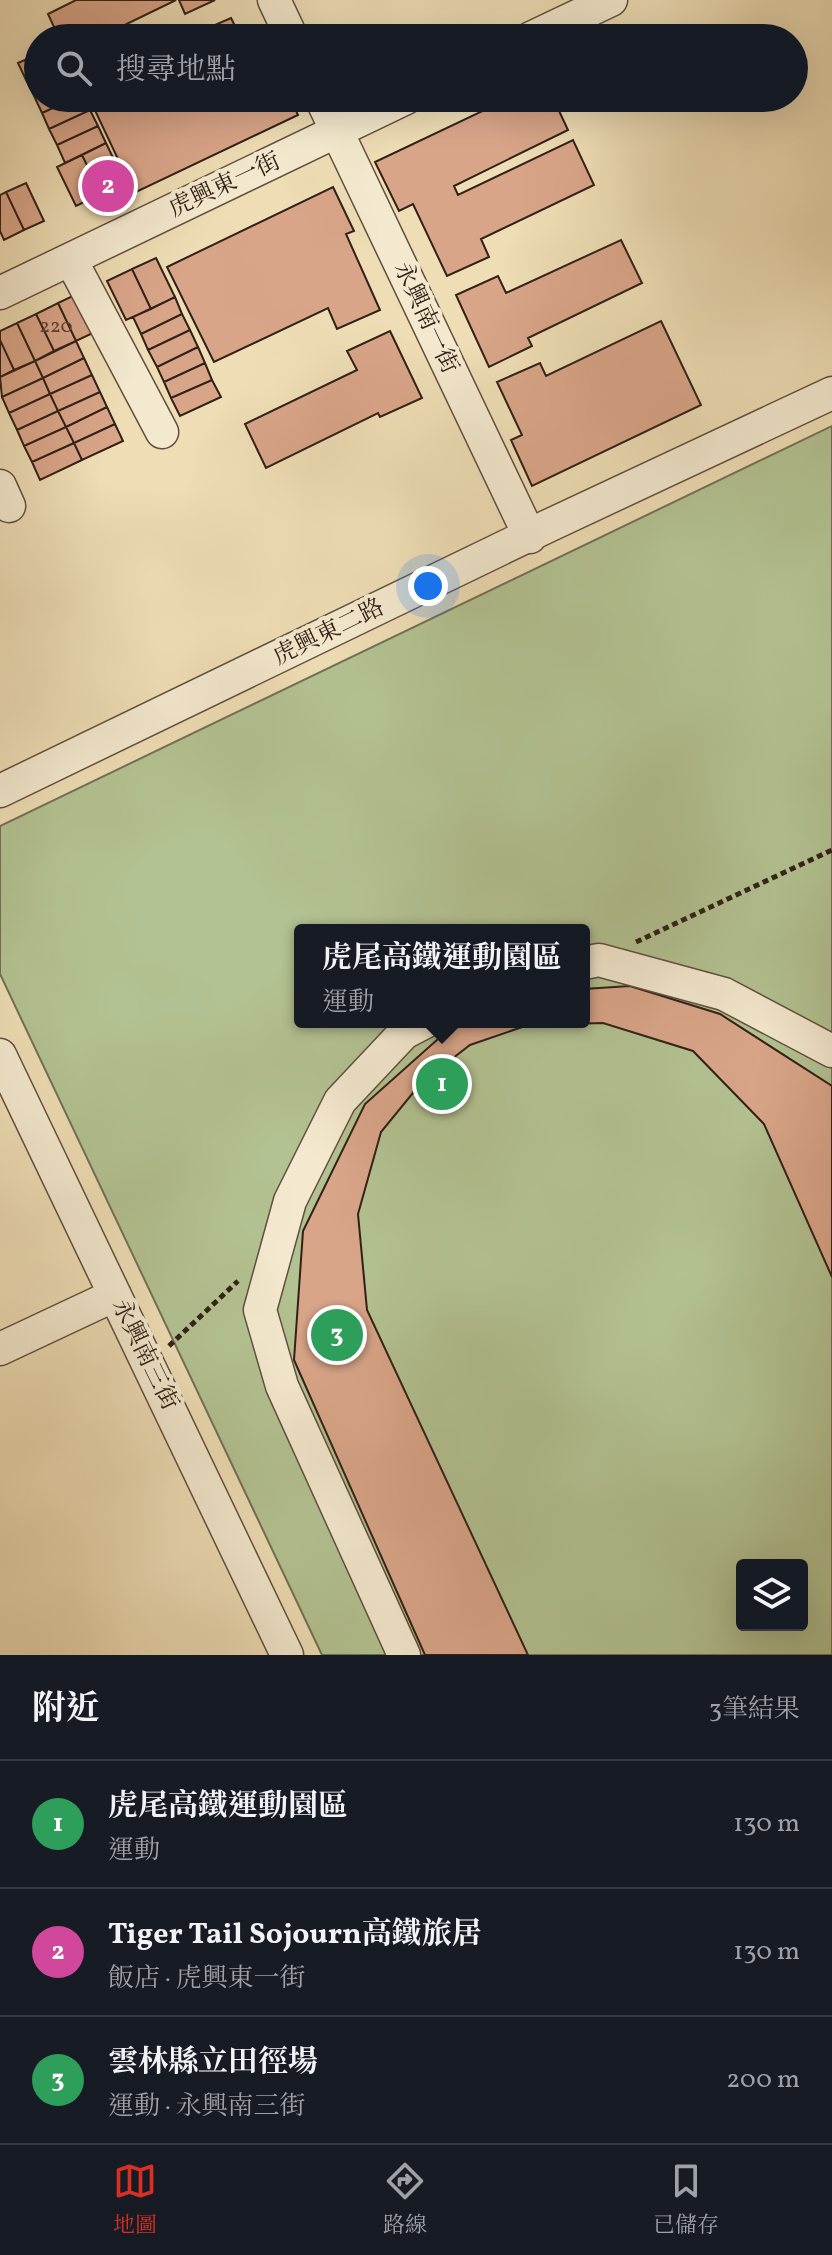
<!DOCTYPE html>
<html lang="zh-TW">
<meta charset="utf-8">
<style>
:root{--surface:#171b24;--page:#20242c;--text:#f1f3f6;--muted:#9ea1a6;--line:#363941;--accent:#d93025}
body{margin:0;font-family:Vollkorn,"Noto Serif TC",serif;background:var(--page);color:var(--text)}
.controls{position:absolute;right:24px;bottom:24px;display:grid;overflow:hidden;border-radius:8px;box-shadow:0 8px 32px #0002}
.controls button{width:72px;height:72px;display:grid;place-items:center;padding:0;border:0;border-bottom:2px solid var(--line);background:var(--surface);color:var(--text);font:40px sans-serif}
.you{position:absolute;left:428px;top:586px;width:28px;height:28px;margin:-20px;border:6px solid #fff;border-radius:50%;background:#1a73e8;box-shadow:0 0 0 12px #1a73e833}
.badge{display:grid;place-items:center;width:52px;height:52px;border-radius:50%;background:var(--accent);color:#fff;font-size:26px;font-weight:700}
.pin{position:absolute;translate:-50% -50%;border:4px solid #fff;box-shadow:0 2px 8px #0006}
.popup{position:absolute;left:294px;top:924px;width:296px;height:104px;box-sizing:border-box;display:grid;place-content:center;border-radius:8px;background:var(--surface);filter:drop-shadow(0 2px 6px #0005);font-size:26px;white-space:nowrap;color:var(--muted)}
.popup b{font-size:30px;color:var(--text)}
.popup::after{content:'';position:absolute;left:50%;top:100%;margin-left:-16px;border:16px solid transparent;border-top-color:var(--surface)}
.list{margin:0;padding:0;list-style:none}
h2{display:flex;justify-content:space-between;align-items:center;height:104px;margin:0;padding:0 32px;font-size:34px}
h2 small{font-size:26px;font-weight:400;color:var(--muted)}
.list li{display:grid;grid-template-columns:52px 1fr auto;gap:24px;align-items:center;box-sizing:border-box;height:128px;padding:0 32px;border-top:2px solid var(--line)}
.list b{display:block;font-size:30px;white-space:nowrap}
.list p{margin:0;font-size:26px;white-space:nowrap;color:var(--muted)}
.list em{font-size:26px;font-style:normal;color:var(--muted)}
.icon{flex:none;width:44px;height:44px;fill:none;stroke:currentColor;stroke-width:2;stroke-linecap:round;stroke-linejoin:round}
.map{position:relative;flex:none;width:832px;height:1655px;overflow:hidden}
.search{position:absolute;background:var(--surface);box-shadow:0 8px 32px #0002;left:24px;right:24px;top:24px;height:88px;display:flex;align-items:center;gap:20px;box-sizing:border-box;padding:0 28px;border-radius:44px;color:var(--muted);font-size:30px}
.sheet{height:488px;background:var(--surface)}
nav{display:flex;justify-content:space-around;align-items:center;box-sizing:border-box;height:112px;border-top:2px solid var(--line);background:var(--surface);font-size:22px;color:var(--muted)}
nav a{display:grid;justify-items:center;gap:4px}
nav .on{color:var(--accent)}
.map>svg:first-child{display:block}
.green{fill:#b3c292;stroke:#727154;stroke-width:2;fill-rule:evenodd}
.building{fill:#d9a589;stroke:#302016;stroke-width:2}
.lines{fill:none;stroke-linecap:round;stroke-linejoin:round}
.minor-casing{stroke:#604f3e;stroke-width:35}
.path{stroke:#302016;stroke-width:5;stroke-dasharray:6 4;stroke-linecap:butt}
.minor{stroke:#f4e9cf;stroke-width:32}
.labels{text-anchor:middle;dominant-baseline:central;stroke-width:8;stroke-linejoin:round;paint-order:stroke}
.number-label{font-size:20px;fill:#5a4133}
.street-label{font-size:24px;fill:#302016;stroke:#f4e9cf}
</style>
<div class="map">
<svg width="832" height="1655" viewBox="0 0 832 1655">
<rect width="100%" height="100%" fill="#eeddb5"/>
<filter id="stains"><feTurbulence type="fractalNoise" baseFrequency=".0025" numOctaves="4"/><feColorMatrix values="0 0 0 0 .2 0 0 0 0 .09 0 0 0 0 .02 0 0 0 .5 -.17"/></filter>
<radialGradient id="worn" r=".72"><stop offset=".6" stop-color="#630" stop-opacity="0"/><stop offset="1" stop-color="#630" stop-opacity=".3"/></radialGradient>
<path class="green" d="M 832,426 L 832,1655 L 322,1655 L 0,974 L 0,826 ZM 300,930 L 584,930 L 584,1022 L 300,1022 ZM 742,1565 L 802,1565 L 802,1625 L 742,1625 Z"/>
<path class="building" d="M 76,0 L 176,0 L 98,38 L 59,38 L 48,14 Z
M 179,0 L 215,0 L 185,14 Z
M 231,18 L 241,38 L 196,38 L 194,34 Z
M 38,54 L 38,75 L 26,80 L 18,63 Z
M 38,75 L 38,94 L 34,96 L 26,80 Z
M 38,94 L 38,98 L 75,98 L 42,113 L 34,96 Z
M 75,98 L 85,98 L 90,110 L 49,129 L 42,113 Z
M 98,98 L 290,98 L 298,115 L 134,193 L 91,102 Z
M 510,98 L 553,98 L 568,130 L 454,186 L 458,195 L 573,140 L 594,185 L 481,239 L 489,257 L 447,276 L 413,204 L 399,211 L 375,162 Z
M 90,110 L 98,126 L 57,145 L 49,129 Z
M 98,126 L 106,143 L 65,163 L 57,145 Z
M 106,143 L 125,183 L 101,194 L 82,155 Z
M 82,155 L 101,194 L 76,206 L 57,167 Z
M 26,183 L 44,221 L 24,230 L 6,192 Z
M 333,187 L 354,231 L 346,234 L 380,310 L 337,329 L 328,308 L 214,362 L 167,267 Z
M 6,192 L 24,230 L 4,240 L 0,231 L 0,195 Z
M 621,240 L 642,283 L 528,338 L 532,346 L 489,367 L 456,295 L 498,276 L 506,293 Z
M 156,258 L 175,297 L 151,309 L 132,269 Z
M 132,269 L 151,309 L 126,320 L 107,281 Z
M 77,294 L 95,332 L 76,341 L 58,303 Z
M 175,297 L 182,314 L 141,334 L 133,317 Z
M 58,303 L 76,341 L 54,351 L 36,314 Z
M 36,314 L 54,351 L 35,361 L 17,323 Z
M 182,314 L 190,330 L 148,350 L 141,334 Z
M 661,321 L 701,405 L 532,486 L 511,440 L 522,435 L 497,382 L 540,363 L 546,376 Z
M 17,323 L 35,361 L 14,370 L 0,340 L 0,331 Z
M 190,330 L 198,347 L 157,367 L 148,350 Z
M 390,331 L 422,398 L 380,417 L 378,413 L 266,468 L 245,424 L 357,370 L 347,351 Z
M 0,340 L 14,370 L 0,377 Z
M 76,341 L 84,358 L 43,378 L 35,361 Z
M 198,347 L 205,363 L 164,382 L 157,367 Z
M 84,358 L 92,375 L 50,394 L 43,378 Z
M 35,361 L 43,378 L 2,397 L 0,377 Z
M 205,363 L 212,380 L 171,398 L 164,382 Z
M 92,375 L 100,392 L 58,411 L 50,394 Z
M 43,378 L 50,394 L 9,413 L 2,397 Z
M 212,380 L 221,397 L 180,416 L 171,398 Z
M 100,392 L 107,407 L 66,427 L 58,411 Z
M 50,394 L 58,411 L 17,430 L 9,413 Z
M 107,407 L 115,424 L 74,443 L 66,427 Z
M 58,411 L 66,427 L 24,446 L 17,430 Z
M 115,424 L 123,441 L 82,460 L 74,443 Z
M 66,427 L 74,443 L 32,462 L 24,446 Z
M 74,443 L 82,460 L 40,480 L 32,462 Z
M 630,986 L 720,1014 L 832,1086 L 832,1277 L 764,1124 L 693,1051 L 603,1023 L 528,1025 L 470,1045 L 421,1083 L 381,1132 L 358,1214 L 367,1310 L 528,1655 L 425,1655 L 294,1360 L 303,1231 L 365,1104 L 456,1023 L 584,1022 L 584,989 Z"/>
<g class="lines">
<defs>
<path id="minor" d="M 274,0 L 292,38
M 531,38 L 611,0
M 321,98 L 530,537
M 71,260 L 162,432
M 0,293 L 406,98
M 0,486 L 9,506
M 0,791 L 548,526 L 832,393
M 584,963 L 599,960 L 724,994 L 832,1051
M 0,1055 L 287,1655
M 0,1349 L 115,1295
M 404,1655 L 282,1386 L 260,1310 L 290,1201 L 340,1101 L 404,1033 L 425,1022"/>
</defs>
<use href="#minor" class="minor-casing"/>
<path class="path" d="M 636,942 L 832,850
M 169,1346 L 238,1281"/>
<use href="#minor" class="minor"/>
</g>
<g class="labels">
<g class="number-label">
<text x="56" y="327">220</text>
</g>
<g class="street-label">
<text transform="translate(225 186) rotate(-25)">虎興東一街</text>
<text transform="translate(425 318) rotate(65)">永興南一街</text>
<text transform="translate(329 633) rotate(-26)">虎興東二路</text>
<text transform="translate(144 1355) rotate(64)">永興南三街</text>
</g>
</g>
<rect width="100%" height="100%" filter="url(#stains)"/>
<rect width="100%" height="100%" fill="url(#worn)"/>
</svg>
<div class="controls">
<button><svg class="icon" aria-label="layers" viewBox="0 0 24 24"><path d="M12 4l9 5-9 5-9-5zM3 14l9 5 9-5"/></svg></button>
</div>
<div class="you"></div>
<div class="pin badge" style="left:442px;top:1084px;background:#2e9e5b">1</div>
<div class="popup"><b>虎尾高鐵運動園區</b>運動</div>
<div class="pin badge" style="left:108px;top:186px;background:#d1479c">2</div>
<div class="pin badge" style="left:337px;top:1335px;background:#2e9e5b">3</div>
<div class="search"><svg class="icon" aria-label="search" viewBox="0 0 24 24"><circle cx="10" cy="10" r="6"/><path d="M15 15l6 6"/></svg>搜尋地點</div>
</div>
<section class="sheet">
<h2>附近<small>3筆結果</small></h2>
<ul class="list">
<li><span class="badge" style="background:#2e9e5b">1</span><div><b>虎尾高鐵運動園區</b><p>運動</p></div><em>130 m</em></li>
<li><span class="badge" style="background:#d1479c">2</span><div><b>Tiger Tail Sojourn高鐵旅居</b><p>飯店 · 虎興東一街</p></div><em>130 m</em></li>
<li><span class="badge" style="background:#2e9e5b">3</span><div><b>雲林縣立田徑場</b><p>運動 · 永興南三街</p></div><em>200 m</em></li>
</ul>
</section>
<nav>
<a class="on"><svg class="icon" aria-label="map" viewBox="0 0 24 24"><path d="M3 6l6-2 6 2 6-2v14l-6 2-6-2-6 2zM9 4v14M15 6v14"/></svg>地圖</a>
<a><svg class="icon" aria-label="directions" viewBox="0 0 24 24"><path d="M12 3l9 9-9 9-9-9zM9 14v-3h6M13 9l2 2-2 2"/></svg>路線</a>
<a><svg class="icon" aria-label="saved" viewBox="0 0 24 24"><path d="M7 4h10v16l-5-4-5 4z"/></svg>已儲存</a>
</nav>
